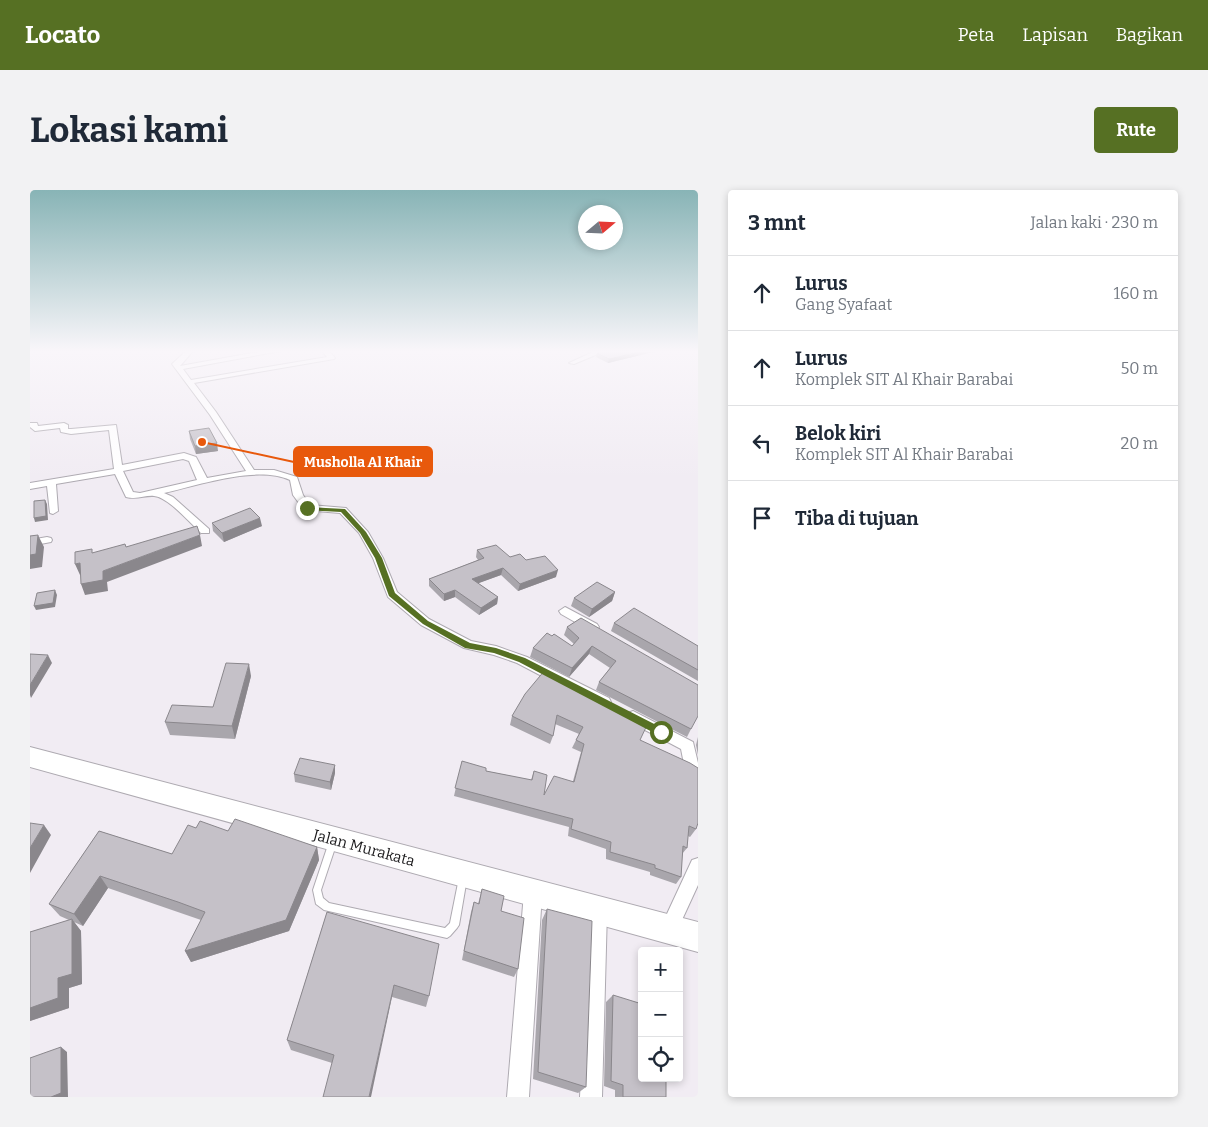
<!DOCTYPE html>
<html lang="id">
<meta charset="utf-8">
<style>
:root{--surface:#fff;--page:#f2f2f3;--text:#1f2937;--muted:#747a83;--line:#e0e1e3;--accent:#567023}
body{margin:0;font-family:Bitter,serif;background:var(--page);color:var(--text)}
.controls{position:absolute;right:15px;bottom:15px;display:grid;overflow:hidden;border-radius:5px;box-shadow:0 2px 8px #0003}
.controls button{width:45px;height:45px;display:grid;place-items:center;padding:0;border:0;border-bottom:1px solid var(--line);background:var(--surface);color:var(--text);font:25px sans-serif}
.compass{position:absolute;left:548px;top:15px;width:45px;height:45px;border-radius:50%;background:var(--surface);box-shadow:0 2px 8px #0003;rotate:71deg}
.stop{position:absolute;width:15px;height:15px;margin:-11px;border:4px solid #567023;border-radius:50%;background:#fff}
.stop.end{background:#567023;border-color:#fff;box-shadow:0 1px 5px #0008}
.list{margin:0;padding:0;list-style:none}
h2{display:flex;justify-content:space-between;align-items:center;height:65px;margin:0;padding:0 20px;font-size:21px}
h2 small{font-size:16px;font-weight:400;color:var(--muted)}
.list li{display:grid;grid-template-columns:32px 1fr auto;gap:15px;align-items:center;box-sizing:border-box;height:75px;padding:0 20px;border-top:1px solid var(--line)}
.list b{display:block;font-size:19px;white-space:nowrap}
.list p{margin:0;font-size:16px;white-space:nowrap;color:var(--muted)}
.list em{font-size:16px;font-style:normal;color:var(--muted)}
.icon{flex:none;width:28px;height:28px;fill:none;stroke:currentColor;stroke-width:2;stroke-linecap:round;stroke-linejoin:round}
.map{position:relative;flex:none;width:668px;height:907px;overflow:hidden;border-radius:5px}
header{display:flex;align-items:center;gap:30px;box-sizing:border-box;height:70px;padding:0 25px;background:var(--accent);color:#fff}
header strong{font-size:24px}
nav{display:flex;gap:28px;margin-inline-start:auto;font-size:18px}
.intro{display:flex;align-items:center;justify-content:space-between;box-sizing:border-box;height:120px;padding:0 30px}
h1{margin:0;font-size:35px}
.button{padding:12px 22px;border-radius:5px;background:var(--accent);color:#fff;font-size:18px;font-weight:700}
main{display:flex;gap:30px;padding:0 30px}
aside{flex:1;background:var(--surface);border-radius:5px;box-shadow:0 2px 8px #0003}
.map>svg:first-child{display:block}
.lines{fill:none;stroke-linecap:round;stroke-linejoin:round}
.lane-casing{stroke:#aeaab1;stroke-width:2}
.street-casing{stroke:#aeaab1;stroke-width:2}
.primary-casing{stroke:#aeaab1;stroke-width:2}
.lane{fill:#fff;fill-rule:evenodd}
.street{fill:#fff;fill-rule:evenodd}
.primary{fill:#fff;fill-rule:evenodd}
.wall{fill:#a9a6ac}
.shaded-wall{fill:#8a878c}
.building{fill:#c5c1c8;stroke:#8a878c}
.route{fill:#567023}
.labels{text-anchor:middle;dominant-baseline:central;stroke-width:4;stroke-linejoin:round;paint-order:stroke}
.near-street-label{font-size:15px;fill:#1a191b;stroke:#fff}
.leader{fill:none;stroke:#e8590c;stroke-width:2}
.callout-dot{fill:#e8590c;stroke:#fff;stroke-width:2}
.callout{fill:#e8590c;stroke:#e8590c;stroke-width:2}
.callout-label{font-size:14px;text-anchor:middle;font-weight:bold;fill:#fff}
</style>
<header>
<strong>Locato</strong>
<nav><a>Peta</a><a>Lapisan</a><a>Bagikan</a></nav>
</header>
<div class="intro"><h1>Lokasi kami</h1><a class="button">Rute</a></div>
<main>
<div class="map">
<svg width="668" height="907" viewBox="0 0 668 907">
<rect width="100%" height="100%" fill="#f1ecf3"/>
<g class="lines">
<defs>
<path id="lane" d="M 303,648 L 306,649 L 307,652 L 291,700 L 293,708 L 299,713 L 415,738 L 420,733 L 429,688 L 430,685 L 433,684 L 436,685 L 437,688 L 429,735 L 427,738 L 420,746 L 417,748 L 294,720 L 286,714 L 283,700 L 300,649 Z"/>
<path id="street" d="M 156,161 L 163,161 L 150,176 L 233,161 L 250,161 L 153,179 L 161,190 L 297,167 L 292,161 L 299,161 L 305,168 L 304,169 L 164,193 L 186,222 L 224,280 L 244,280 L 267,287 L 273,305 L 280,315 L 316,318 L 338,342 L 353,368 L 367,402 L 399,429 L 441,451 L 466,456 L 497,467 L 579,508 L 581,512 L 579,516 L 574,517 L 569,516 L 487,473 L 464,465 L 434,458 L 391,435 L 358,407 L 343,368 L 329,343 L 310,323 L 274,320 L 263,305 L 260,290 C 226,275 169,295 134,303 L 143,307 L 179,339 L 179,343 L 171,343 C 160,333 138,307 124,306 C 115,305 108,310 96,307 L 85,284 L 26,294 L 28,321 L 23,324 L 20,323 L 17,296 L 0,299 L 0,293 L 84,279 L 79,240 L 41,244 L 31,242 L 30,238 L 5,241 L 0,237 L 0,233 L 7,233 L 8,236 L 34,233 L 38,235 L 38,239 L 41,239 L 86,235 L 92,275 L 154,263 L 166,267 L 177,288 L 216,281 L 180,225 L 142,174 ZM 153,269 L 159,271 L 167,290 L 110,303 L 103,302 L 93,281 Z
M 565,161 L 575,161 L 544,174 L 539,173 Z
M 17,347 L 21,348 L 22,350 L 21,352 L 0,356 L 0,350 Z
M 535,417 L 567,434 L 569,437 L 567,440 L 559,440 L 531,424 L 529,421 Z
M 603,521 L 663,552 L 668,573 L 668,588 L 655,579 L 651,559 L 598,531 L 596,527 L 598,523 Z
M 668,668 L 668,695 L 645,745 L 639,748 L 633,745 L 630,739 L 662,670 Z
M 503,694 L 509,697 L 512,703 L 499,907 L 477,907 L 494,703 L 497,697 Z
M 568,711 L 574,714 L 577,720 L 572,907 L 550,907 L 559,720 L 562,714 Z"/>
<path id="primary" d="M 0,557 L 668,732 L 668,762 L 0,577 Z"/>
</defs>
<use href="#lane" class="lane-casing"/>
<use href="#street" class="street-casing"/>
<use href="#primary" class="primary-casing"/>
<use href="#lane" class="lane"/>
<use href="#street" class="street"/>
<use href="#primary" class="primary"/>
</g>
<path class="wall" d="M 572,161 L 627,161 L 578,173 L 566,167 L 567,163 Z
M 159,241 L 188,261 L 166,264 L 160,249 Z
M 182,333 L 232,336 L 194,352 L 183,341 Z
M 447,360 L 496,370 L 526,387 L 488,401 L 471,385 L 448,393 L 468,407 L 467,414 L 449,425 L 425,407 L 414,411 L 399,396 L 399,389 L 448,370 L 446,367 Z
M 585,402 L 582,411 L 559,427 L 541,416 L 544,408 Z
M 551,428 L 661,539 L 657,547 L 566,500 L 569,492 L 580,478 L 559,464 L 539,487 L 500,467 L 503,458 L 542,456 L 544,454 L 534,445 L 537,437 Z
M 584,433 L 668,456 L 668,491 L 581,441 Z
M 221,486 L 205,549 L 140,545 L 135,532 L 183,517 Z
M 536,491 L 535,495 L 610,550 L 666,639 L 660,647 L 658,646 L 657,658 L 652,664 L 651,687 L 646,694 L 620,685 L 620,682 L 576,669 L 576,659 L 538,646 L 539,637 L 424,606 L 432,571 L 456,581 L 501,590 L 504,581 L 514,605 L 543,591 L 551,562 L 542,558 L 549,544 L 525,534 L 523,546 L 520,554 L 480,535 L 482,526 Z
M 668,547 L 668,565 L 666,555 Z
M 305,575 L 305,583 L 301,600 L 265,592 L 264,584 Z
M 166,638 L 198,641 L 287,657 L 289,670 L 259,741 L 161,772 L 155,761 L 171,730 L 78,698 L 53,736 L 44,732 L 51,741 L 52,794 L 39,798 L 39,818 L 0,831 L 0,742 L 39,730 L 30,726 L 19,714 L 69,641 L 142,664 Z
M 452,699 L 471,721 L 488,779 L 484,787 L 432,770 L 441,722 L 444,712 L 448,714 Z
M 517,719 L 556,897 L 548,903 L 503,889 L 512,730 Z
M 297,722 L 399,806 L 396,817 L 362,807 L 302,873 L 261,860 L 257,850 Z
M 583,805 L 612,888 L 636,907 L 585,907 L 585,900 L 574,896 L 576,812 Z"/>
<path class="shaded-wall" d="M 613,161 L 627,161 L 578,173 L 579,169 Z
M 187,253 L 188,261 L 166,264 L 165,256 Z
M 15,310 L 17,314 L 18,330 L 5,332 L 4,328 Z
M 230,328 L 232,336 L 194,352 L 192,343 Z
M 8,345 L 14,357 L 12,377 L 0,379 L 0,365 Z
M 170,345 L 172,356 L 77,392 L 78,401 L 55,405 L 51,394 L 73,381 Z
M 50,373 L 55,385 L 50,385 L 45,374 Z
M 473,378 L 471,385 L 441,396 L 442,389 Z
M 528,380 L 526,387 L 488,401 L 490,394 Z
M 25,400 L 27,405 L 25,417 L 6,420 L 4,416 Z
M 425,400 L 425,407 L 414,411 L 414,404 Z
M 585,402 L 582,411 L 559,427 L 562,419 Z
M 468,407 L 467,414 L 449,425 L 451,418 Z
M 562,456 L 559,464 L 539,487 L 542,478 Z
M 18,465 L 22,473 L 1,508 L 0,505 L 0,495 Z
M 219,474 L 221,486 L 205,549 L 202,536 Z
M 305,575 L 305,583 L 301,600 L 300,592 Z
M 14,635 L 21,645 L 0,683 L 0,658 Z
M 287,657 L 289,670 L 259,741 L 161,772 L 155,761 Z
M 70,686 L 78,698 L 53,736 L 44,724 Z
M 42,729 L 51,741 L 52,794 L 39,798 L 39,818 L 0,831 L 0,818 L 28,788 Z
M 364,795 L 362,807 L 341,907 L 339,907 Z
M 31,857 L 37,862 L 38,907 L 21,907 Z"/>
<path class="building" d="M 572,161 L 613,161 L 579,169 L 567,163 Z
M 179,238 L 187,253 L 165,256 L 159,241 Z
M 15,310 L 16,326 L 4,328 L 4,311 Z
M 220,318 L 230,328 L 192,343 L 182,333 Z
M 167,336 L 170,345 L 73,381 L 73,390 L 51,394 L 50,373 L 45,374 L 45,362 L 62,359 L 62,363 L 95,354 L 96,357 Z
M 8,345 L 6,364 L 0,365 L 0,346 Z
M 466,355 L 480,367 L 490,364 L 496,370 L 515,366 L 528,380 L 490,394 L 473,378 L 442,389 L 468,407 L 451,418 L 425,400 L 414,404 L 399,389 L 454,368 L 447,360 Z
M 567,392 L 585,402 L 562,419 L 544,408 Z
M 25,400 L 23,413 L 4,416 L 7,403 Z
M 604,418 L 668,456 L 668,480 L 584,433 Z
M 551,428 L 668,495 L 668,526 L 661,539 L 569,492 L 586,471 L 562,456 L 542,478 L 503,458 L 517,443 L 522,446 L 524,444 L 542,456 L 549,448 L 537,437 Z
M 0,464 L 18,465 L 0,495 Z
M 196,473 L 219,474 L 202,536 L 135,532 L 142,515 L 183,517 Z
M 515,480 L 536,491 L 534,494 L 558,505 L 560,503 L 618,533 L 610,550 L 660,573 L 668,578 L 668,633 L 666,639 L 659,636 L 657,658 L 653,656 L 651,687 L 625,678 L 625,675 L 580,662 L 581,652 L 541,639 L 543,629 L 425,598 L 432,571 L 456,578 L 456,581 L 502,590 L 504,581 L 517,585 L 514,605 L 524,586 L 544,592 L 554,554 L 546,550 L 553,537 L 527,525 L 523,546 L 482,526 L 495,504 Z
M 270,568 L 305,575 L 300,592 L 264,584 Z
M 205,629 L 287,657 L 256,730 L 155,761 L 175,722 L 148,712 L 70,686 L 44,724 L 19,714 L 69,641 L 142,664 L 158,635 L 166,638 L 170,631 L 198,641 Z
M 0,633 L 14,635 L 0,658 Z
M 452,699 L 474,706 L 471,721 L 494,728 L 488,779 L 434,761 L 444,712 L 449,714 Z
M 517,719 L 562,731 L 556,897 L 508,882 Z
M 297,722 L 409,754 L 399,806 L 364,795 L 339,907 L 293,907 L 304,865 L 257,850 Z
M 42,729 L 42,784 L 28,788 L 28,808 L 0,818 L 0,742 Z
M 583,805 L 612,814 L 612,888 L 631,888 L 631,889 L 636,891 L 636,907 L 593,907 L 593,895 L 581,891 Z
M 31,857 L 31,903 L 21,907 L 0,907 L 0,868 Z"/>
<linearGradient id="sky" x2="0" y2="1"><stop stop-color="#88b4b6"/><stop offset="0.56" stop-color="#f9f6fa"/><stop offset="1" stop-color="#f9f6fa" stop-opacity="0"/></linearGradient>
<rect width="668" height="288" fill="url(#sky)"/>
<path class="route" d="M 277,317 L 315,319 L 336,342 L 352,368 L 365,403 L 398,431 L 440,453 L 466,458 L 495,468 L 634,539 L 634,545 L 628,545 L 489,472 L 464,463 L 435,458 L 393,434 L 359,406 L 345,368 L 330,343 L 311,322 L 274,320 L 273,318 Z"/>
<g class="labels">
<g class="near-street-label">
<text transform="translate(334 658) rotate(15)">Jalan Murakata</text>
</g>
</g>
<path class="leader" d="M172 252L264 272"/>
<circle class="callout-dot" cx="172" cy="252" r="5"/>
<rect class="callout" x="264" y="257" width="138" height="29" rx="5"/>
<g class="callout-label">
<text x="333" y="277">Musholla Al Khair</text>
</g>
</svg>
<div class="controls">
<button>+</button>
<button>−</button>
<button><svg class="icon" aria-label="locate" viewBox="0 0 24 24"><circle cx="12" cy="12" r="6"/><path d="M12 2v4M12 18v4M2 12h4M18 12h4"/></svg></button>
</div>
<svg class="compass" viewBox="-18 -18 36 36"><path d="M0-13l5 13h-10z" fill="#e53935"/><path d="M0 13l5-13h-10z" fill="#747a83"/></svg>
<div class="stop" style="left:631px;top:542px"></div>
<div class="stop end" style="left:277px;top:318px"></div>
</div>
<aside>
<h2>3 mnt<small>Jalan kaki · 230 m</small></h2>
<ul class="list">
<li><svg class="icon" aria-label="ahead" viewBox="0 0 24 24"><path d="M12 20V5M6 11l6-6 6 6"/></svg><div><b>Lurus</b><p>Gang Syafaat</p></div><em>160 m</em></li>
<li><svg class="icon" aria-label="ahead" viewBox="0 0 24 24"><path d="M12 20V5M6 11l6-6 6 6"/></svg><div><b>Lurus</b><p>Komplek SIT Al Khair Barabai</p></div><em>50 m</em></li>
<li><svg class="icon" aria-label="left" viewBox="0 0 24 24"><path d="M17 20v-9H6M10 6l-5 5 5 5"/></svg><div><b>Belok kiri</b><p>Komplek SIT Al Khair Barabai</p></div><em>20 m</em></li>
<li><svg class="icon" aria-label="arrive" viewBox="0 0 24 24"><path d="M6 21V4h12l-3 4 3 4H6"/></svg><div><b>Tiba di tujuan</b></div></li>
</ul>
</aside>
</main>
